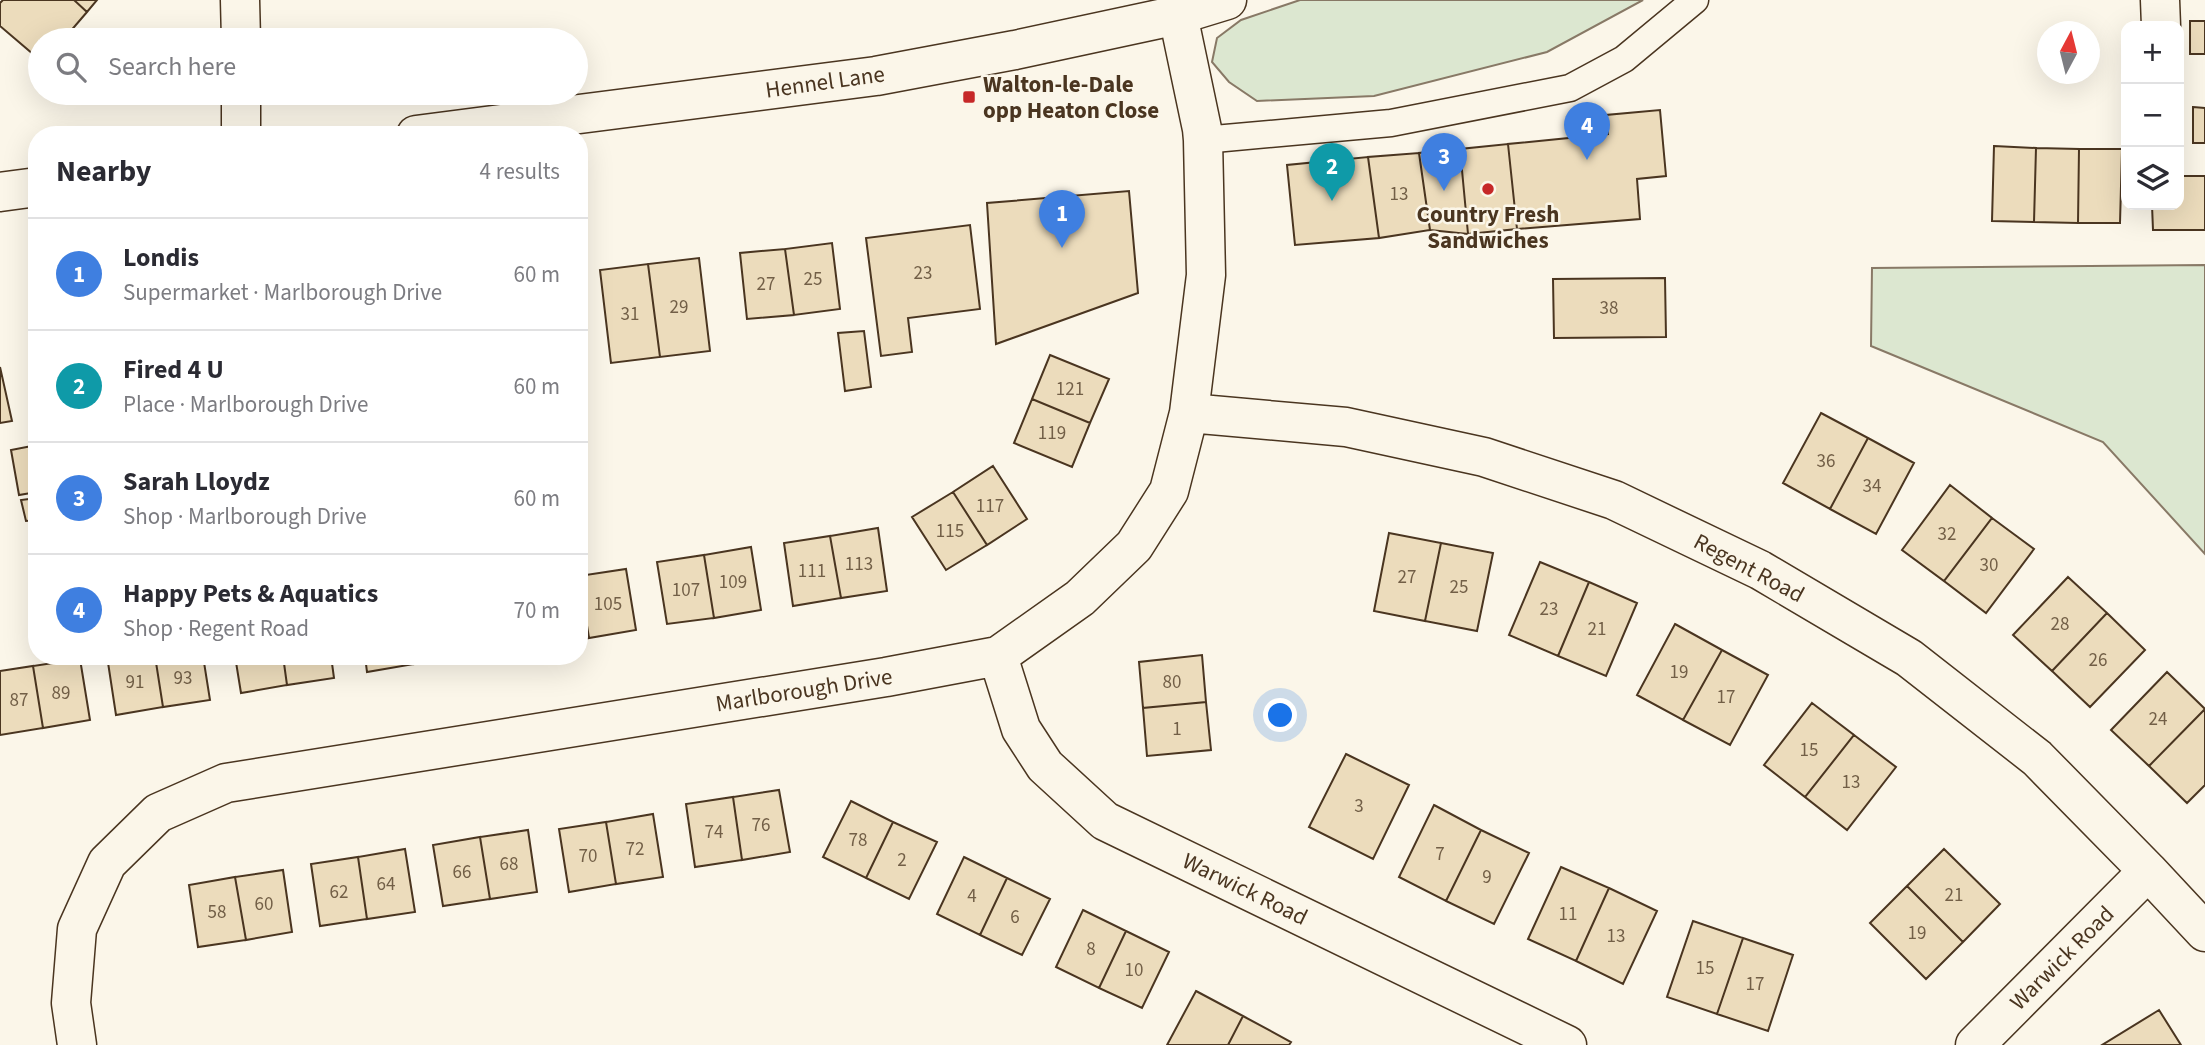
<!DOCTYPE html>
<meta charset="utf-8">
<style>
:root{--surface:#fff;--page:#f7f7f7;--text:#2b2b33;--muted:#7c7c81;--line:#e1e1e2;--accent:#c62828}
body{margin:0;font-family:"Source Sans 3",sans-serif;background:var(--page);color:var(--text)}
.controls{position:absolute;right:21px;top:21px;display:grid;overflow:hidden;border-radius:14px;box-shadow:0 7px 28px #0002}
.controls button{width:63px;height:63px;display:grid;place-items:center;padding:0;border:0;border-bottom:2px solid var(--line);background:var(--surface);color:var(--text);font:35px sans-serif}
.compass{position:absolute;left:2037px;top:21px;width:63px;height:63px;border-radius:50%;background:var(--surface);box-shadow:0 7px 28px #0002;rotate:7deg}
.you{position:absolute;left:1281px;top:716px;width:24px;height:24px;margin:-18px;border:5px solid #fff;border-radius:50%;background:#1a73e8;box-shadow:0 0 0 10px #1a73e833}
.badge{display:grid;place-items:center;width:46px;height:46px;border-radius:50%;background:var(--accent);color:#fff;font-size:23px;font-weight:700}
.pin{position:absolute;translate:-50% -58px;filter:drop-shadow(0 2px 4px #0008)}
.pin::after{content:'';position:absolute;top:37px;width:24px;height:21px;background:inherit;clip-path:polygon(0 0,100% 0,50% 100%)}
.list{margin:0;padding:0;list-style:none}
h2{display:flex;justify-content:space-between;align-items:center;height:91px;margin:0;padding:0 28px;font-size:30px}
h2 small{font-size:23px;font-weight:400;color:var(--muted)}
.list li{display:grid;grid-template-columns:46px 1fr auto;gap:21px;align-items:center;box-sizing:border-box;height:112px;padding:0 28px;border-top:2px solid var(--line)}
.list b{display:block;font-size:26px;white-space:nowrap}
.list p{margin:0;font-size:23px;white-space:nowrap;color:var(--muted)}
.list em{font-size:23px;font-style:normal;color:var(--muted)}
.icon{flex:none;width:38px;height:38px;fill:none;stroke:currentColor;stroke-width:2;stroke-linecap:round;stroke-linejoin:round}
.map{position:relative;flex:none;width:2205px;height:1045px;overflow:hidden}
.search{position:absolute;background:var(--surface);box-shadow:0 7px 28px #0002;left:28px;top:28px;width:560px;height:77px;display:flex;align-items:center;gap:18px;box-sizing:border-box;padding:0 24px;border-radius:38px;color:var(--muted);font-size:26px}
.panel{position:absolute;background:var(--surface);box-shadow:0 7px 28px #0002;left:28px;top:126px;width:560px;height:539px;border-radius:28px}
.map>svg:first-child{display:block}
.green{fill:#dce7d0;stroke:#887966;stroke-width:2}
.building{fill:#ecdcbc;stroke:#4a3520;stroke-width:2}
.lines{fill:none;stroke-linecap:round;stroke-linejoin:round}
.service-casing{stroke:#4a3520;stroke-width:29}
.minor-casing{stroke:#4a3520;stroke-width:41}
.secondary-casing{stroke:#4a3520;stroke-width:41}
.service{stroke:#fbf6e9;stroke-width:26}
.minor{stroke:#fbf6e9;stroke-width:38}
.secondary{stroke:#fbf6e9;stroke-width:38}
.poi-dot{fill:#c62828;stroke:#fbf6e9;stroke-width:2.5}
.labels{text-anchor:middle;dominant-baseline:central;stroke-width:5;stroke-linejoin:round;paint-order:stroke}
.number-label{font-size:19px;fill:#725f47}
.street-label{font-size:23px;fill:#4a3520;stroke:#fbf6e9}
.poi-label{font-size:23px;font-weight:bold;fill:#4a3520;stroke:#fbf6e9;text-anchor:start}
</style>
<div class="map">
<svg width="2205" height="1045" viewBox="0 0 2205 1045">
<rect width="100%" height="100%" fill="#fbf6e9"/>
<path class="green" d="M 1300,0 L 1643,0 L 1547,52 L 1374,96 L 1257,101 L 1229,82 L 1212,62 L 1217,38 L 1241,20 Z
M 2205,265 L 2205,554 L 2103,442 L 1871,346 L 1872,268 Z"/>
<path class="building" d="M 3,0 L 74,0 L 87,12 L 63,40 L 40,40 L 40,60 L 0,26 L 0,3 Z
M 74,0 L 97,0 L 87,12 Z
M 2190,21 L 2205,21 L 2205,54 L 2190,54 Z
M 2193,107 L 2205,108 L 2205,143 L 2193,143 Z
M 1660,110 L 1666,176 L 1637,179 L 1640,219 L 1517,229 L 1508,144 L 1608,134 L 1606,115 Z
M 1508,144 L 1517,229 L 1468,234 L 1460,149 Z
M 1994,146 L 2036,148 L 2034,222 L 1992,221 Z
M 2036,148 L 2079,149 L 2078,223 L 2034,222 Z
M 1460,149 L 1468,234 L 1430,230 L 1419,153 Z
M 2079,149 L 2122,149 L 2120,223 L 2078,223 Z
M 1419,153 L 1430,230 L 1379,238 L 1368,157 Z
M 1368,157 L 1379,238 L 1295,245 L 1287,165 Z
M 2179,176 L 2205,176 L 2205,230 L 2153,230 L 2152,205 L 2179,205 Z
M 1129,191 L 1138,293 L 996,344 L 987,203 Z
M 970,225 L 980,309 L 908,318 L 912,352 L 881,356 L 866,238 Z
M 832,243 L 840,309 L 794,315 L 785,249 Z
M 785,249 L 794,315 L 747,319 L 740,253 Z
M 699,258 L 710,351 L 660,357 L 648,264 Z
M 648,264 L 660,357 L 611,363 L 600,270 Z
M 1665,278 L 1666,337 L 1554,338 L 1553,279 Z
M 864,331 L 871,387 L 845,391 L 838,333 Z
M 1050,355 L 1109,379 L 1090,423 L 1032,399 Z
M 0,367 L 12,421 L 0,423 Z
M 1032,399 L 1090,423 L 1072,467 L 1014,443 Z
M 1821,413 L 1868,438 L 1830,509 L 1783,483 Z
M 1868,438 L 1914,463 L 1876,534 L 1830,509 Z
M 37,445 L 37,492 L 19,495 L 11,450 Z
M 993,466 L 1027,519 L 987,545 L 953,492 Z
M 1950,485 L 1992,518 L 1944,581 L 1902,550 Z
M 953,492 L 987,545 L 946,570 L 912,517 Z
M 37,498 L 37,520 L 26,521 L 21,500 Z
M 1992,518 L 2034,549 L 1986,613 L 1944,581 Z
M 878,528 L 887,591 L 841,598 L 830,536 Z
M 1389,533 L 1441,543 L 1425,621 L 1374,611 Z
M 830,536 L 841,598 L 793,606 L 784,543 Z
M 1441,543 L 1493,553 L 1477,631 L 1425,621 Z
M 751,547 L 761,610 L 714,618 L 704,555 Z
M 704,555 L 714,618 L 667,624 L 657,562 Z
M 1540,562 L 1589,582 L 1558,656 L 1509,635 Z
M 626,569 L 636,630 L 589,638 L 579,576 Z
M 579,577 L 589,638 L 579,640 Z
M 2068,577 L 2107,613 L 2052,671 L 2013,635 Z
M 1589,582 L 1637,603 L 1606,676 L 1558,656 Z
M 2107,613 L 2145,650 L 2090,707 L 2052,671 Z
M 1675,624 L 1722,650 L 1683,720 L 1637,695 Z
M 1722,650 L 1768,675 L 1730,745 L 1683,720 Z
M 1202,655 L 1206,702 L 1143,708 L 1139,662 Z
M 107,656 L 155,656 L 163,707 L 116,715 Z
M 155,656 L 203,656 L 210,700 L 163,707 Z
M 235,656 L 283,656 L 287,685 L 241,693 Z
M 283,656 L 331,656 L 334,678 L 287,685 Z
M 365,656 L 413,656 L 414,664 L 367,672 Z
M 413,656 L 461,656 L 461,657 L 414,664 Z
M 80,659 L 90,720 L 43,728 L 33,666 Z
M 33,666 L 43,728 L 0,735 L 0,671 Z
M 2167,672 L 2205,709 L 2149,766 L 2111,730 Z
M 1206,702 L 1211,750 L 1147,756 L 1143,708 Z
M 1812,703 L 1854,735 L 1805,797 L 1764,765 Z
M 2205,709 L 2205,785 L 2187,803 L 2149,766 Z
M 1854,735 L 1896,767 L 1847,830 L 1805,797 Z
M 1346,754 L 1409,785 L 1373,859 L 1309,827 Z
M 779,790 L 790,852 L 742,860 L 733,797 Z
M 733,797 L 742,860 L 695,867 L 686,804 Z
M 851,801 L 893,822 L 866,878 L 823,857 Z
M 1434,805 L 1481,830 L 1446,901 L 1399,877 Z
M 653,814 L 663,877 L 616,884 L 606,822 Z
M 606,822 L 616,884 L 569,892 L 559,829 Z
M 893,822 L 937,842 L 909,899 L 866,878 Z
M 528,830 L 537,892 L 490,899 L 480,837 Z
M 1481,830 L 1529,853 L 1494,924 L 1446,901 Z
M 480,837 L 490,899 L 443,906 L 433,845 Z
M 405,849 L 415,912 L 367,919 L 358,857 Z
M 1944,849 L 2000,904 L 1963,942 L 1907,886 Z
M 358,857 L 367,919 L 320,926 L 311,864 Z
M 964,857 L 1007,878 L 980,935 L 937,914 Z
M 1561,867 L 1609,888 L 1576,961 L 1528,939 Z
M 283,870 L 292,932 L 246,940 L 235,877 Z
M 235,877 L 246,940 L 198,947 L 189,885 Z
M 1007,878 L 1050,899 L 1022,955 L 980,935 Z
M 1907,886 L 1963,942 L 1926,979 L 1870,923 Z
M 1609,888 L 1657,911 L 1623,984 L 1576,961 Z
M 1083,910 L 1126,931 L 1099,988 L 1056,967 Z
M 1693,921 L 1743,938 L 1717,1014 L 1667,997 Z
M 1126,931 L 1169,952 L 1142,1008 L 1099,988 Z
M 1743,938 L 1793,955 L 1768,1031 L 1717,1014 Z
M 1196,991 L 1243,1016 L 1228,1045 L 1167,1045 Z
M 2159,1010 L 2181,1045 L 2102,1045 Z
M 1243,1016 L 1291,1042 L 1289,1045 L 1228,1045 Z"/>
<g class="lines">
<defs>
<path id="service" d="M 1203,140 L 1391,123 L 1570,88 L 1624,59 L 1695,0"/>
<path id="minor" d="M 240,0 L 241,40
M 2160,0 L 2161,26
M 241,93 L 241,135
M 1189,413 L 1346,427 L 1484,457 L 1614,500 L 1760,570 L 1909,658 L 2037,758 L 2148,871 L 2205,932
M 998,656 L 1021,729 L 1045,766 L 1105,821 L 1567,1045
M 77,1045 L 71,1003 L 77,929 L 107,863 L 158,813 L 226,783 L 886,677 L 998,656 L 1080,598 L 1134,546 L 1169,491 L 1189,413 L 1206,275 L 1203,140 L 1202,129 L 1178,15
M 1975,1045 L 2148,871"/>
<path id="secondary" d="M 416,135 L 876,76 L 1015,50 L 1178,15 L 1227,0
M 0,192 L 37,187"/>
</defs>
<use href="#service" class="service-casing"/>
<use href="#minor" class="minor-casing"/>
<use href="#secondary" class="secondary-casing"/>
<use href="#service" class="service"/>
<use href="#minor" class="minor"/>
<use href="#secondary" class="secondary"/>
</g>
<g class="poi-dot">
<rect x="962" y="90" width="14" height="14" rx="3.5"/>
<circle cx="1488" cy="189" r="7"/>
</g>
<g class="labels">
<g class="number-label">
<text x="1399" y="194">13</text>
<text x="923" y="273">23</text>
<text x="813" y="279">25</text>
<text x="766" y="284">27</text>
<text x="679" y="307">29</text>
<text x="1609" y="308">38</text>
<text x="630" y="314">31</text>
<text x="1070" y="389">121</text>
<text x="1052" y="433">119</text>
<text x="1826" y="461">36</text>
<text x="1872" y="486">34</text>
<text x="990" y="506">117</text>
<text x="950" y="531">115</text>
<text x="1947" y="534">32</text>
<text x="859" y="564">113</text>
<text x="1989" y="565">30</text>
<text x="812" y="571">111</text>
<text x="1407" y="577">27</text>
<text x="733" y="582">109</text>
<text x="1459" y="587">25</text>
<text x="686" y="590">107</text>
<text x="608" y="604">105</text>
<text x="1549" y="609">23</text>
<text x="2060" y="624">28</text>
<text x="1597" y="629">21</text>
<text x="2098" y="660">26</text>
<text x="1679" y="672">19</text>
<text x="183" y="678">93</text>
<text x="135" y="682">91</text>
<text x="1172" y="682">80</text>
<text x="61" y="693">89</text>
<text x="1726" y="697">17</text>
<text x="19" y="700">87</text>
<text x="2158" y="719">24</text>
<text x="1177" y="729">1</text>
<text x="1809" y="750">15</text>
<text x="1851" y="782">13</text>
<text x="1359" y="806">3</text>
<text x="761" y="825">76</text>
<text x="714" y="832">74</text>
<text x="858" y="840">78</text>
<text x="635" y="849">72</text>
<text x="1440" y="854">7</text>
<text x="588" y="856">70</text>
<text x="902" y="860">2</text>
<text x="509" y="864">68</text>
<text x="462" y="872">66</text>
<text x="1487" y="877">9</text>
<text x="386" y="884">64</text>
<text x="339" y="892">62</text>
<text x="1954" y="895">21</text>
<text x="972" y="896">4</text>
<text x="264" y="904">60</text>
<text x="217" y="912">58</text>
<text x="1568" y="914">11</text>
<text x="1015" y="917">6</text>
<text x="1917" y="933">19</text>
<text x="1616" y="936">13</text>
<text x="1091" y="949">8</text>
<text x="1705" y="968">15</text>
<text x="1134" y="970">10</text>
<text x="1755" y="984">17</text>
</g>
<g class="street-label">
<text transform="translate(825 82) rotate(-8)">Hennel Lane</text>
<text transform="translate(1749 568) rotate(28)">Regent Road</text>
<text transform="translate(804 690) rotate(-9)">Marlborough Drive</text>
<text transform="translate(1245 889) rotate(26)">Warwick Road</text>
<text transform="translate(2062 958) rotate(-45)">Warwick Road</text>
</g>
<g class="poi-label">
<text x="983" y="84">Walton-le-Dale<tspan x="983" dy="26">opp Heaton Close</tspan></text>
<text x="1488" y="214" text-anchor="middle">Country Fresh<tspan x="1488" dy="26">Sandwiches</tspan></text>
</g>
</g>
</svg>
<div class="controls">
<button>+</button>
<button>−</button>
<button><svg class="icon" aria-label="layers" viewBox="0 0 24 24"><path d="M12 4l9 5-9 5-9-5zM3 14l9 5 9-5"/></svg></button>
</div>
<svg class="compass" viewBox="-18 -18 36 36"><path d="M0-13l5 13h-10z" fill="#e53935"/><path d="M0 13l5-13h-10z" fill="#7c7c81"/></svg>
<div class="you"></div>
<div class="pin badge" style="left:1062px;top:248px;background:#3f7fe0">1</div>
<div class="pin badge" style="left:1332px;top:201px;background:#0f9aa8">2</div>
<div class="pin badge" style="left:1444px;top:191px;background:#3f7fe0">3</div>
<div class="pin badge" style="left:1587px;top:160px;background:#3f7fe0">4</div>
<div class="search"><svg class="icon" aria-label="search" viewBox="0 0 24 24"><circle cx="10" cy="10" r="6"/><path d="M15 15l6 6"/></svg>Search here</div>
<section class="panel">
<h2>Nearby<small>4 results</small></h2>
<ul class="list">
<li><span class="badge" style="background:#3f7fe0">1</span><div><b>Londis</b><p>Supermarket · Marlborough Drive</p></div><em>60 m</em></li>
<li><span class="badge" style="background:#0f9aa8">2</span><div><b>Fired 4 U</b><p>Place · Marlborough Drive</p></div><em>60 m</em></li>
<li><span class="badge" style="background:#3f7fe0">3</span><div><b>Sarah Lloydz</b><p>Shop · Marlborough Drive</p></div><em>60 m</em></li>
<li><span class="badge" style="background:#3f7fe0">4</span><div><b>Happy Pets &amp; Aquatics</b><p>Shop · Regent Road</p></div><em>70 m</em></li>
</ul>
</section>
</div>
